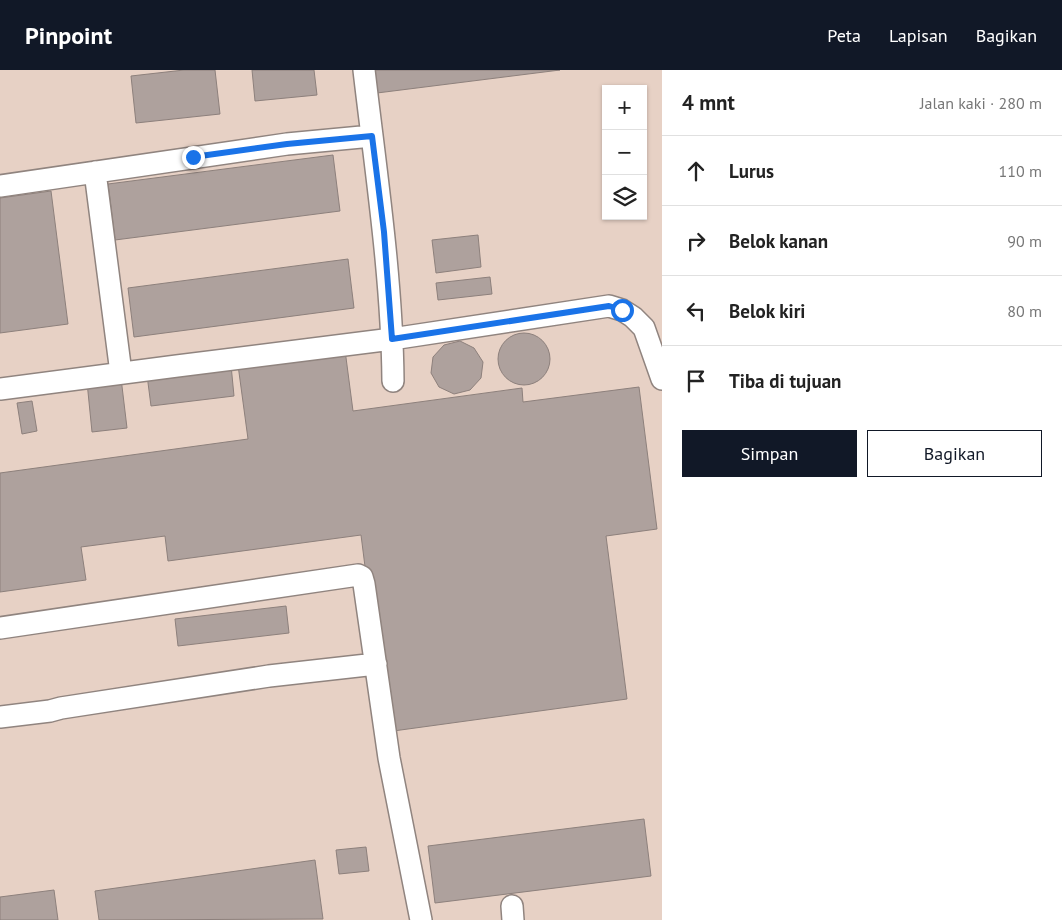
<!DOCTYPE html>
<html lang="id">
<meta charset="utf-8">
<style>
:root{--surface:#fff;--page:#f2f2f2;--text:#222;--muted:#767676;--line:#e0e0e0;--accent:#111827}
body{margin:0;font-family:"PT Sans",sans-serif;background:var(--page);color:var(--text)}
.controls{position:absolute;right:15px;top:15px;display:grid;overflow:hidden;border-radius:0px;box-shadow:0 1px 4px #0004}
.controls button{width:45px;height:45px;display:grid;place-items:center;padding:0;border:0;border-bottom:1px solid var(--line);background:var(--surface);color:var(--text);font:25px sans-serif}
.stop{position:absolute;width:15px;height:15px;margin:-11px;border:4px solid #1a73e8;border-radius:50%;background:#fff}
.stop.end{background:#1a73e8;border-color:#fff;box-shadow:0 1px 5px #0008}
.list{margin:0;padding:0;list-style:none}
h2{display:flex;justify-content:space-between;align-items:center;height:65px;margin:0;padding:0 20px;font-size:21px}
h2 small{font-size:16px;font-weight:400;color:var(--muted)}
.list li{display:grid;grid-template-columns:32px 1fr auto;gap:15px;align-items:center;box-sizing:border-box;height:70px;padding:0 20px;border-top:1px solid var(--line)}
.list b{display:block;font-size:19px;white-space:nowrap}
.list em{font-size:16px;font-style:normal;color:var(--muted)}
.actions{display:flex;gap:10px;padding:15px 20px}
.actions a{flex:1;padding:11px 0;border:1px solid var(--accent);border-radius:0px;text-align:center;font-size:18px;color:var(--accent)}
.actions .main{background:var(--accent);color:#fff}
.icon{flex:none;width:28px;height:28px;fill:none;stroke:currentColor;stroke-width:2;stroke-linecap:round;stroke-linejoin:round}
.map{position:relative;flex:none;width:662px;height:850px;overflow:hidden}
header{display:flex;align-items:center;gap:30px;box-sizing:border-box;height:70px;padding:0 25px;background:var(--accent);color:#fff}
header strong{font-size:24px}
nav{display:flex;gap:28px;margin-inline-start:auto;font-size:18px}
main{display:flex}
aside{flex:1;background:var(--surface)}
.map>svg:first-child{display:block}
.industrial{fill:#e7d1c5;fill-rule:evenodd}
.building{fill:#aea19d;stroke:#8d807c}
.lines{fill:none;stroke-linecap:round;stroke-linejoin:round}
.minor-casing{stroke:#90847f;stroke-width:24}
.minor{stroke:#fff;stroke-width:21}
.route{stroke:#1a73e8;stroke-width:6}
</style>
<header>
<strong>Pinpoint</strong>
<nav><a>Peta</a><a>Lapisan</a><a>Bagikan</a></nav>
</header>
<main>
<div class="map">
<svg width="662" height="850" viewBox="0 0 662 850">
<rect width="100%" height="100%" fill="#eaddd7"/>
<path class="industrial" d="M 0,0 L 662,0 L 662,850 L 0,850 ZM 606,19 L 643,19 L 643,146 L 606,146 Z"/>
<path class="building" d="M 184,0 L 215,0 L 220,44 L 136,53 L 131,6 Z
M 252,0 L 314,0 L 317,25 L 255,31 Z
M 374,0 L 560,0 L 377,23 Z
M 333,85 L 340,141 L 115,170 L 108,114 Z
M 51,121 L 68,254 L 0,263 L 0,128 Z
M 478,165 L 481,197 L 436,203 L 432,170 Z
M 348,189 L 354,238 L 134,267 L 128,218 Z
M 490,207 L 492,224 L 438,230 L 436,213 Z
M498 289a26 26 0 1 1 52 0a26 26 0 1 1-52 0Z
M 460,271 L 474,278 L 483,292 L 481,308 L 470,320 L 454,324 L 439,317 L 431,303 L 433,287 L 444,275 Z
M 345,280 L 353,341 L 522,318 L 523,332 L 639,317 L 657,459 L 606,466 L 627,629 L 386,662 L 361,465 L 168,491 L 165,466 L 81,477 L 86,510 L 0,522 L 0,403 L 248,369 L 238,295 Z
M 231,295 L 234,326 L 151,336 L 147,305 Z
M 121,308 L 127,358 L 92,362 L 87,312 Z
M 32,331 L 37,361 L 22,364 L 17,333 Z
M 286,536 L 289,563 L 178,576 L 175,549 Z
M 644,749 L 651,806 L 435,833 L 428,776 Z
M 366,777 L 369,801 L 339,804 L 336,780 Z
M 315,790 L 323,849 L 99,850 L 95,821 Z
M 54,820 L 58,850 L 0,850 L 0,827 Z"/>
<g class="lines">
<defs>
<path id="minor" d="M 364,0 C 376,103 392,207 393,311
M 95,102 L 121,303
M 0,116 L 287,74 L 372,66
M 0,319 L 177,296 L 392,269 L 609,236 L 622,240 L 633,247 L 644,258 L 662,309
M 0,558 L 358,505 L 362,507 L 364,514 L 389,688 L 421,850
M 0,647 L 50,641 L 61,638 L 269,606 L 376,594
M 512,836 L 513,850"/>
</defs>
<use href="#minor" class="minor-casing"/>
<use href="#minor" class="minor"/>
</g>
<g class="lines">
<path class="route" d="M 193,87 L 287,74 L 372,66 L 384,162 L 392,269 L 609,236 L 622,240"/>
</g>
</svg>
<div class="controls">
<button>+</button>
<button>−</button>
<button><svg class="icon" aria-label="layers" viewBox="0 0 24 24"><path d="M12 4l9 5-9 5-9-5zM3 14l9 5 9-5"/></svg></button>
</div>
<div class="stop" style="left:622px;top:240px"></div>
<div class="stop end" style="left:193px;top:87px"></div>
</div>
<aside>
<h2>4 mnt<small>Jalan kaki · 280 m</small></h2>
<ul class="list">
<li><svg class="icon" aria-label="ahead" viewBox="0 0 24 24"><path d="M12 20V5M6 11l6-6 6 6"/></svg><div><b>Lurus</b></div><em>110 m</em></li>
<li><svg class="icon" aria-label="right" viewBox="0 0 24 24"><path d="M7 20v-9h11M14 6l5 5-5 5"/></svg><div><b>Belok kanan</b></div><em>90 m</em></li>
<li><svg class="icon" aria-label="left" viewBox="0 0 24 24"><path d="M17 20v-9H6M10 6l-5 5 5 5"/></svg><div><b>Belok kiri</b></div><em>80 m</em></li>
<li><svg class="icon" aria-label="arrive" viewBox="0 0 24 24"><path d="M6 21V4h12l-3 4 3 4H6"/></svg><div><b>Tiba di tujuan</b></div></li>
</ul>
<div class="actions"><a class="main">Simpan</a><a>Bagikan</a></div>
</aside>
</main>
